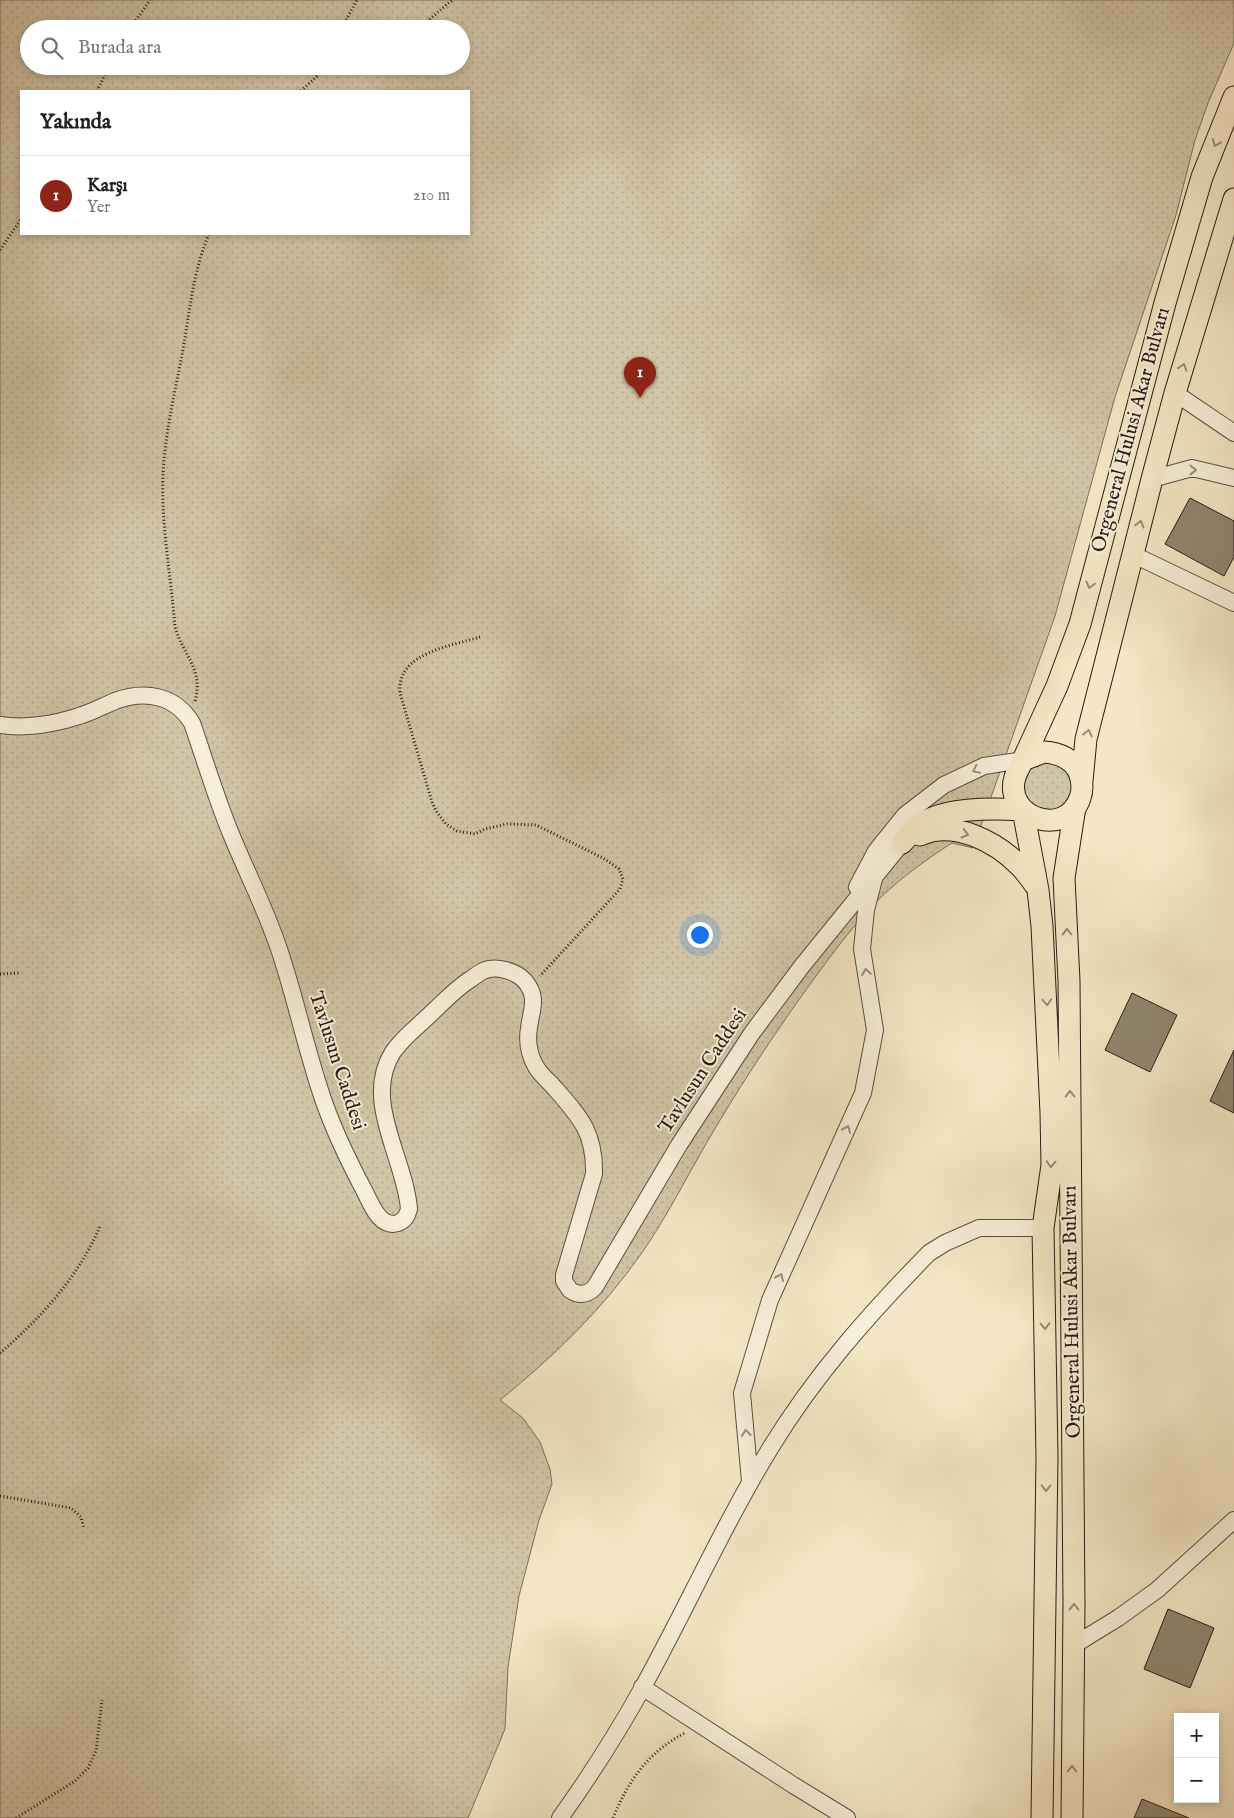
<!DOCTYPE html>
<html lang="tr">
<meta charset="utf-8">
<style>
:root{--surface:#fff;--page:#f2f2f2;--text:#222;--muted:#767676;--line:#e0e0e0;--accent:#8f2418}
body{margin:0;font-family:"IM FELL English",serif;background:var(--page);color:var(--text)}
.controls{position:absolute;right:15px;bottom:15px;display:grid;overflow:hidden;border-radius:0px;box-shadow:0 2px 8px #0003}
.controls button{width:45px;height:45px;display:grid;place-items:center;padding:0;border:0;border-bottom:1px solid var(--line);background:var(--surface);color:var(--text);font:25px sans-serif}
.you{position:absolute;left:699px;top:934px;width:18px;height:18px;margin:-12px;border:4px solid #fff;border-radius:50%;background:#1a73e8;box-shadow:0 0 0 8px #1a73e833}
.badge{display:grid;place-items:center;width:32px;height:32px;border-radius:50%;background:var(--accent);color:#fff;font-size:16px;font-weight:700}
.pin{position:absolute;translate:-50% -41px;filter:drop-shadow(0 1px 2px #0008)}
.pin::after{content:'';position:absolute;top:26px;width:18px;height:15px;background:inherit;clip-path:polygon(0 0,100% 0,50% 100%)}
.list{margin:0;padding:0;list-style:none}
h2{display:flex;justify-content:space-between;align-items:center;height:65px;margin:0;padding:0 20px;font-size:21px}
h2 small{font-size:16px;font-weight:400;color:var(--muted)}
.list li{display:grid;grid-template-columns:32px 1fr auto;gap:15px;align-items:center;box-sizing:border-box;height:80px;padding:0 20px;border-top:1px solid var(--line)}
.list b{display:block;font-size:19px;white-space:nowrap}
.list p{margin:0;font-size:16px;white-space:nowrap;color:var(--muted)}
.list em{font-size:16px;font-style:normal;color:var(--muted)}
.icon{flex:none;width:28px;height:28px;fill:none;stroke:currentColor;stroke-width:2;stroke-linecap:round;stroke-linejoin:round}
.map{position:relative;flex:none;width:1234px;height:1818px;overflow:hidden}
.search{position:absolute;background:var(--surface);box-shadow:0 2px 8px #0003;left:20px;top:20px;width:450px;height:55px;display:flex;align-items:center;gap:12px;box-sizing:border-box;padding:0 18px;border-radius:28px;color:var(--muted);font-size:19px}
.panel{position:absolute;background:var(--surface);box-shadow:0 2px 8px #0003;left:20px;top:90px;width:450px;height:145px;border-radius:0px}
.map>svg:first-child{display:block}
.grass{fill:url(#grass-dots);stroke:#7c715d;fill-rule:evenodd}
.building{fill:#918670;stroke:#251d13}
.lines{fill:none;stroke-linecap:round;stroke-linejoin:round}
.minor-casing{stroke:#595040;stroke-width:18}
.major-casing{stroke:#251d13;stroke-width:23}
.path{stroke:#251d13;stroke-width:3;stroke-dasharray:1 2.5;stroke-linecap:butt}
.minor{stroke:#f8efd9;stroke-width:16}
.major{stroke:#f5e7c5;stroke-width:21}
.oneway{stroke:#978c75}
.oneway2{stroke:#999080}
.labels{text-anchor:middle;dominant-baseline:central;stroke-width:4;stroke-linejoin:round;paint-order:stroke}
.street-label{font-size:20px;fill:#251d13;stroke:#f8efd9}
</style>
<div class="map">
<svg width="1234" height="1818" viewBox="0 0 1234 1818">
<defs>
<pattern id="grass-dots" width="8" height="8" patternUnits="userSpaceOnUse" patternTransform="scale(1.25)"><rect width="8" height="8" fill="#d2c5a7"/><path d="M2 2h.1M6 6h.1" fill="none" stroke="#b4a98f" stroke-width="1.8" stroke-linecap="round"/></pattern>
</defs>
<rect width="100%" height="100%" fill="#f5e7c5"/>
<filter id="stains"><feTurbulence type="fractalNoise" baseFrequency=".004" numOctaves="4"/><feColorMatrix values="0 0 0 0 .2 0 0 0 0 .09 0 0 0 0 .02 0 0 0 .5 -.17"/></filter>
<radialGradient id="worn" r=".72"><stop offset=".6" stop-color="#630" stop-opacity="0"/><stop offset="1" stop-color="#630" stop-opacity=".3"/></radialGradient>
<path class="grass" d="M 0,0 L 1234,0 L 1234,43 L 1208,103 L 1195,140 L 1176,215 L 1115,397 L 1055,616 L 973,848 L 952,843 C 927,859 902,877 880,898 C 849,929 824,965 798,1001 C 767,1045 737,1091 710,1137 C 687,1176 667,1217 641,1254 C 602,1310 553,1357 500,1400 L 523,1418 L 540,1442 L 550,1469 L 552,1484 L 539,1520 L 519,1596 L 508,1667 L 505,1729 L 468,1818 L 0,1818 ZM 29,29 L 461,29 L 461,66 L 29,66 ZM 21,91 L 469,91 L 469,234 L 21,234 Z
M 1042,758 L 1067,767 C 1077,791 1075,797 1055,812 L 1028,807 L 1021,774 Z"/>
<path class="building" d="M 1190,498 L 1234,521 L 1234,557 L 1224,576 L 1165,544 Z
M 1132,993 L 1177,1015 L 1150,1072 L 1105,1050 Z
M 1234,1050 L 1234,1113 L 1210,1101 Z
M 1168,1609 L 1214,1628 L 1190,1688 L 1144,1669 Z
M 1142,1799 L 1189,1818 L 1134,1818 Z"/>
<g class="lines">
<defs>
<path id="minor" d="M 1175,393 L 1234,433
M 1152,479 L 1192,468 L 1234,478
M 1132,554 L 1234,603
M 0,725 C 25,729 55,724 79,716 C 92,712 103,706 115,701 C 145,690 175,695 192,723 C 205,760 216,798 231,834 C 247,873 266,910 279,949 C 296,999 306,1050 323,1099 C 334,1131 349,1162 365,1192 C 371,1204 380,1229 398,1223 C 405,1220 407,1216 409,1209 C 405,1158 362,1100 393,1052 C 401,1040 412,1031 422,1022 C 438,1008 453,990 471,979 C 475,976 479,973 483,971 C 496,965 516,971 525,981 C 539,998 531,1010 529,1028 C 527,1040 529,1054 535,1065 C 539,1073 546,1079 552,1085 C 579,1116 595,1131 594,1174 L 564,1275 L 564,1281 L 570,1290 C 579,1296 587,1295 595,1287 L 679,1145 L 752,1033 L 802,966 L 902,843
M 857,887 L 876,851 L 905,815 L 944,785 L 984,766 L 1023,760
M 750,1481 L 742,1393 L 770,1300 L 863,1093 L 875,1030 L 862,949 L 866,910 L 874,879
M 1074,1645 L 1118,1618 L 1157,1590 L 1234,1520
M 642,1687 L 793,1785 L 847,1818
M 560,1818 C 590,1776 618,1732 643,1687 C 687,1607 724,1524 771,1447 C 815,1375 870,1313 929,1253 L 945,1243 L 979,1228 L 1043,1228"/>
<path id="major" d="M 1044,752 C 1058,753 1072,758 1079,772 C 1082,780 1083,790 1080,798 C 1066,839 1003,818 1015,777 C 1017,771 1020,766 1023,760 Z
M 1023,760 L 1057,686 L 1080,624 L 1165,303 L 1202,177 L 1234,97
M 1082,781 L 1086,739 L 1152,479 L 1175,393 L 1234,199
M 920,835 C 954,819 996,842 1020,866 C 1026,872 1030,878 1035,885
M 902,843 C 907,838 912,831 918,826 C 941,807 994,808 1023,810 L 1038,890 L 1042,926 L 1051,1113 L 1052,1165 L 1043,1228 L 1047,1457 L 1042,1818
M 1072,1818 L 1074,1605 L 1069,981 L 1064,878 L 1075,807"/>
</defs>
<use href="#minor" class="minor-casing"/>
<use href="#major" class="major-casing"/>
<path class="path" d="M 130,29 L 150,0
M 341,29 L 357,0
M 415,29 L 430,19 L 452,0
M 97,91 L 109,66
M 301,91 L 319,74 L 331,66
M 0,250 L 21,219
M 480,637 C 451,646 396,653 400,693 L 432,802 L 436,811 L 446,824 L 457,831 L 475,834 L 485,829 L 507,824 L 536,825 L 603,858 L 619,869 L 623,879 L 620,889 L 540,976
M 195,701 C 204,670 183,655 175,627 C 171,576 161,526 163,475 C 165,431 176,388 184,344 C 190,307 194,269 209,234
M 0,974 L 20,973
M 0,1353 C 40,1319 80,1275 100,1226
M 0,1496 L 71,1508 L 81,1517 L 84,1529
M 16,1818 L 75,1781 L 88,1768 L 96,1751 L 102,1700
M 613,1818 C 628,1781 649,1751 685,1733"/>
<use href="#minor" class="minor"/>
<use href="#major" class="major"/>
</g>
<defs><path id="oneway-chevron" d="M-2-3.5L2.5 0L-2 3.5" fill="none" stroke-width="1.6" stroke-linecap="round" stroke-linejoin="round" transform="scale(1.25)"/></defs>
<g class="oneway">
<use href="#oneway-chevron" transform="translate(1216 143) rotate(112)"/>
<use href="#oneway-chevron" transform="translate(1183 367) rotate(-73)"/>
<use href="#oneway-chevron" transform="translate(1140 524) rotate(-75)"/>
<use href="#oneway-chevron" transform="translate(1090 585) rotate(105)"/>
<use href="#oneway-chevron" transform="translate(1088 733) rotate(-77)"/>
<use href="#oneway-chevron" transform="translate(965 834) rotate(16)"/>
<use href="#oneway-chevron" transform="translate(1067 932) rotate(-92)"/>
<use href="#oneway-chevron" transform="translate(1047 1002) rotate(86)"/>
<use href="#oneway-chevron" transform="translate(1070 1094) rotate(-91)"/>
<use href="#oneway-chevron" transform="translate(1051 1164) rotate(93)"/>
<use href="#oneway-chevron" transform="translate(1045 1326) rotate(89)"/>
<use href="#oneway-chevron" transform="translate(1046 1488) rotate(91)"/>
<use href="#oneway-chevron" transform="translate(1074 1607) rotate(-90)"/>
<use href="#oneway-chevron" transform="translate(1072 1769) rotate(-89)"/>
</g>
<g class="oneway2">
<use href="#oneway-chevron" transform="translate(1193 470)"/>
<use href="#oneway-chevron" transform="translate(976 770) rotate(154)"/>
<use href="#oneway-chevron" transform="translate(866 972) rotate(-99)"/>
<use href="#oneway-chevron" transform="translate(847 1129) rotate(-66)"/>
<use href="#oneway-chevron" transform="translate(780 1277) rotate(-66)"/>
<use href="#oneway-chevron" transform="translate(746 1433) rotate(-96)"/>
</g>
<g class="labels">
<g class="street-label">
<text transform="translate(1131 430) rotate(-75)">Orgeneral Hulusi Akar Bulvarı</text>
<text transform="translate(337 1061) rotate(72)">Tavlusun Caddesi</text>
<text transform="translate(703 1071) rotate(-57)">Tavlusun Caddesi</text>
<text transform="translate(1072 1312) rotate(-91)">Orgeneral Hulusi Akar Bulvarı</text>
</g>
</g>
<rect width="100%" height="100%" filter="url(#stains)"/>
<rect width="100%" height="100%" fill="url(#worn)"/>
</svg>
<div class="controls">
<button>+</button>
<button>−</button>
</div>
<div class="you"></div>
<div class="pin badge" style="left:640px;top:398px">1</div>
<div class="search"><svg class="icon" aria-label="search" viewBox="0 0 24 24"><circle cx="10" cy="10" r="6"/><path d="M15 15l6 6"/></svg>Burada ara</div>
<section class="panel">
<h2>Yakında<small></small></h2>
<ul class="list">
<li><span class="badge">1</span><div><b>Karşı</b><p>Yer</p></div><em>210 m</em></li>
</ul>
</section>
</div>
